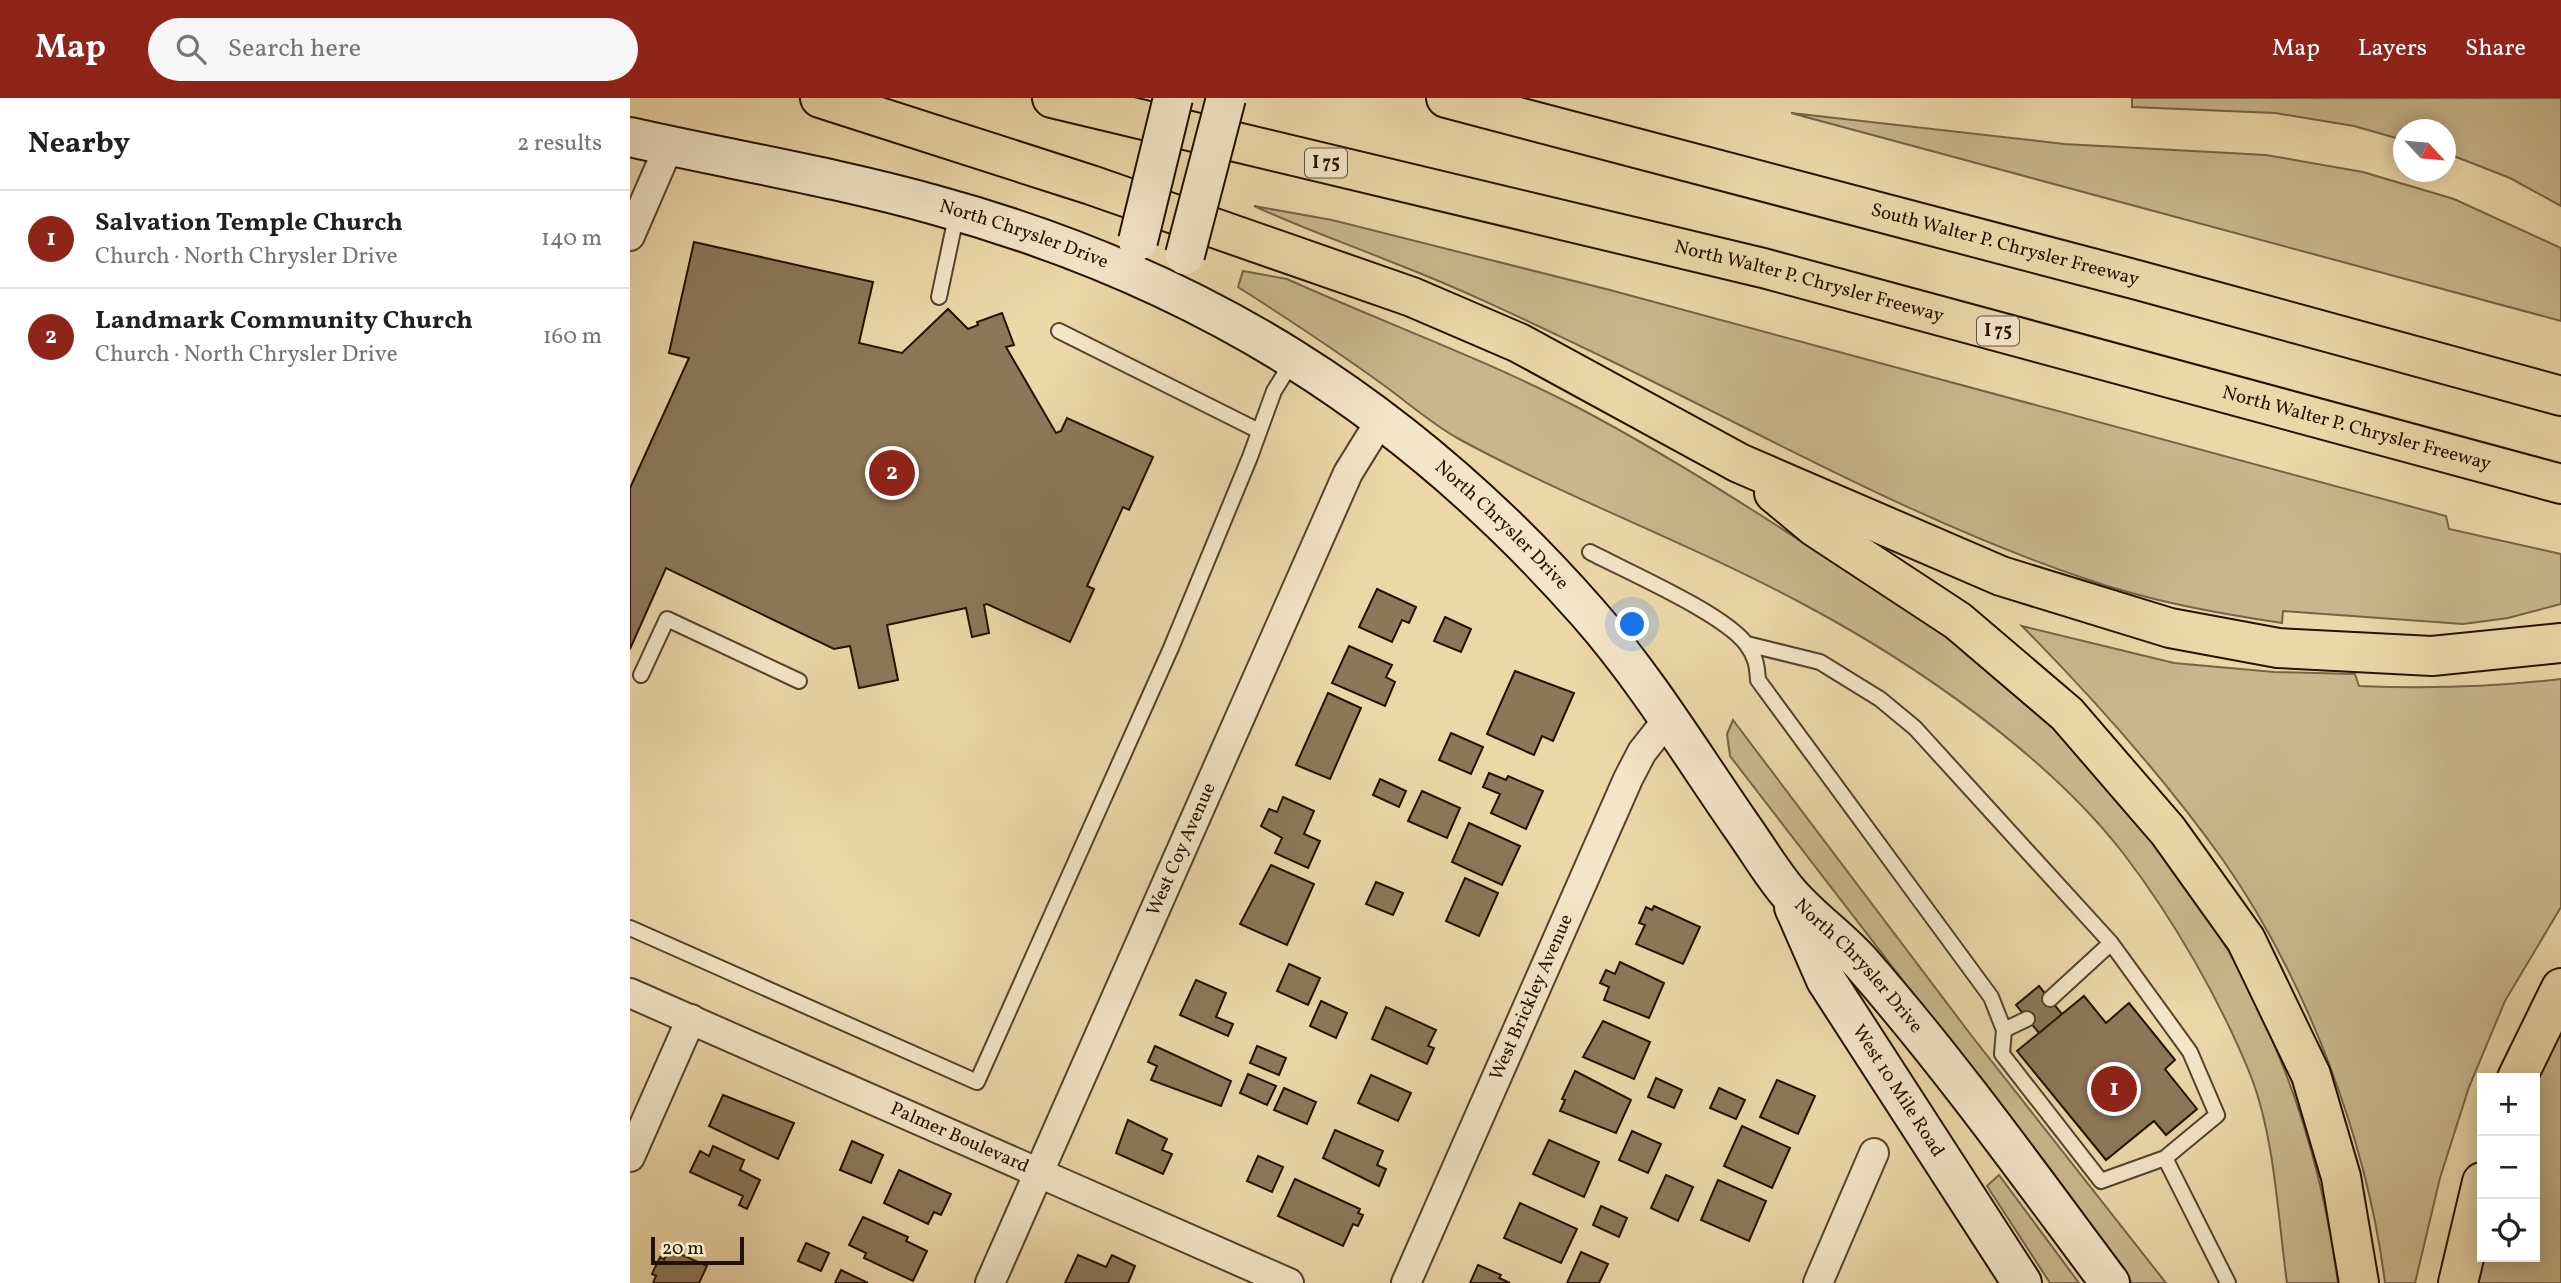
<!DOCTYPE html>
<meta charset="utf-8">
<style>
:root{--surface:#fff;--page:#f6f6f6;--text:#202124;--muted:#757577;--line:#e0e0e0;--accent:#8f2418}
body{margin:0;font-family:Vollkorn,serif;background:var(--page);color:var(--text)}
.controls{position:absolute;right:21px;bottom:21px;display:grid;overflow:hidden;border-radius:0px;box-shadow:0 4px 18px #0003}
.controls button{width:63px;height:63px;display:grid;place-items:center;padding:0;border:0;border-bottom:2px solid var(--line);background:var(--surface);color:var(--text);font:35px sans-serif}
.compass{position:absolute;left:1763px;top:21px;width:63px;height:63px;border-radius:50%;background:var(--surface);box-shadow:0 4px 18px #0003;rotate:116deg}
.scale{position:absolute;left:21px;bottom:18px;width:93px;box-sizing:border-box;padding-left:7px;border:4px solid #231201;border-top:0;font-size:19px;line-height:24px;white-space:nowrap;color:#231201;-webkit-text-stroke:5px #f3e5c7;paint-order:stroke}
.you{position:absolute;left:1003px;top:527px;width:24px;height:24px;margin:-18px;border:5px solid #fff;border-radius:50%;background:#1a73e8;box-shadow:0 0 0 10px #1a73e833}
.badge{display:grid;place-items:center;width:46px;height:46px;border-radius:50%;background:var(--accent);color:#fff;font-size:23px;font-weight:700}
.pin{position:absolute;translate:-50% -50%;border:4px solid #fff;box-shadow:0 2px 7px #0006}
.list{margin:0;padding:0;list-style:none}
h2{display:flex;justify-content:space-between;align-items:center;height:91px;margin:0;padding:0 28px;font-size:30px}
h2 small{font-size:23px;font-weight:400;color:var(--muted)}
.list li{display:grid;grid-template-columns:46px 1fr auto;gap:21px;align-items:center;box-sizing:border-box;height:98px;padding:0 28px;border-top:2px solid var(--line)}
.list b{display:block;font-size:26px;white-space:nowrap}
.list p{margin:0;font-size:23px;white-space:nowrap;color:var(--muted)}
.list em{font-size:23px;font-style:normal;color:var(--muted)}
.icon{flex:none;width:38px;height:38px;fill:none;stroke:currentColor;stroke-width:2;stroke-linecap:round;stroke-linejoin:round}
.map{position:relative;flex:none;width:1931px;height:1185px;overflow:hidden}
header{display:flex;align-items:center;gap:42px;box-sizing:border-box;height:98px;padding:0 35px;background:var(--accent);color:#fff}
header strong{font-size:33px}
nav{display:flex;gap:38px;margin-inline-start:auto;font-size:24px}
.search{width:490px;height:63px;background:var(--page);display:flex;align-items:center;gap:18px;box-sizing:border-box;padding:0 24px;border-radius:38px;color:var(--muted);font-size:26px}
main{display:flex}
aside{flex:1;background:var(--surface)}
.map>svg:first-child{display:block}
.green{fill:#cab68c;stroke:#766446;stroke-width:2}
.building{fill:#8c7858;stroke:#231201;stroke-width:2}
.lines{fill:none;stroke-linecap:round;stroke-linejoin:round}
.service-casing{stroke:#55432b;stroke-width:18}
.minor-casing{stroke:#55432b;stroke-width:32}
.secondary-casing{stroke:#231201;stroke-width:42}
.motorway-casing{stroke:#231201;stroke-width:42}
.service{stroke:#f3e5c7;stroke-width:14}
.minor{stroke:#f3e5c7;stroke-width:28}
.secondary{stroke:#f3e5c7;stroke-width:38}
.motorway{stroke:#ecd7a9;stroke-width:38}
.secondary-bridge-casing{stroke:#231201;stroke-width:42;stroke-linecap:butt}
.secondary-bridge{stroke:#f3e5c7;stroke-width:38}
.labels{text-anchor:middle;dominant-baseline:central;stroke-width:6;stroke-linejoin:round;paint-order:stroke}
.shield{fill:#f3e5c7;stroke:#61513c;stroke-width:2}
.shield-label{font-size:18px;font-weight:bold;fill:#231201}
.street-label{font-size:19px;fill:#231201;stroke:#f3e5c7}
</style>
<header>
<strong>Map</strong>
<div class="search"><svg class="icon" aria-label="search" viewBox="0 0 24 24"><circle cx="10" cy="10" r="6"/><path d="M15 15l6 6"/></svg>Search here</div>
<nav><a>Map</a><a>Layers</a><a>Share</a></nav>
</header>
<main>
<aside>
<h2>Nearby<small>2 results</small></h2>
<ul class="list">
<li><span class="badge">1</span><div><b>Salvation Temple Church</b><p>Church · North Chrysler Drive</p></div><em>140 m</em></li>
<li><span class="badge">2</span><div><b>Landmark Community Church</b><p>Church · North Chrysler Drive</p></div><em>160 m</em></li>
</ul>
</aside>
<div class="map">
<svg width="1931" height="1185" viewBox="0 0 1931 1185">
<rect width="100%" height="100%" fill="#ecd7a9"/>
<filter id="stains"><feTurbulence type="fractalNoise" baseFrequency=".00286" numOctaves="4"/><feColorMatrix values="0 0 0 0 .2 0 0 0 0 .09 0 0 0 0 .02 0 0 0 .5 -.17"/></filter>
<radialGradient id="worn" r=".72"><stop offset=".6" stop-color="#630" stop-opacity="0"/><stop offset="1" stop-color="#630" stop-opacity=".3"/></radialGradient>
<path class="green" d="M 1502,0 L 1931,0 L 1931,108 L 1880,80 L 1816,55 L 1815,32 L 1773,32 L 1773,42 L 1724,28 L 1645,15 L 1502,9 Z
M 1161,15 L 1434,46 L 1636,57 L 1733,74 L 1824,101 L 1931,150 L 1931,223 Z
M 624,108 L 702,122 L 980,192 L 1816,418 L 1819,431 L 1931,456 L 1931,506 L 1878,520 L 1833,526 L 1653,513 L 1652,525 C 1586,515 1519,503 1456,481 C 1288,424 1132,336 973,259 C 906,227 839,194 769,167 C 720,147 672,130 624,108 Z
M 613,173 L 657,181 C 752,224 852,260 945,308 C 1029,352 1110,403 1189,455 C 1251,496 1315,534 1373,581 C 1400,604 1425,631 1450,656 C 1594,804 1681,980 1708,1185 L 1657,1185 C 1648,1121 1645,1042 1622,981 C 1592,905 1543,820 1493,755 C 1416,656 1284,565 1175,507 C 1062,446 941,402 829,341 C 800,325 775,302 748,283 C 702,250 655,219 608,189 Z
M 1392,528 L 1544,565 L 1644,574 L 1725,576 L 1729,588 C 1797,591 1863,589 1931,581 L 1931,809 L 1875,903 L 1839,989 L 1810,1080 L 1785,1185 L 1755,1185 C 1737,1041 1676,881 1593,762 C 1533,678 1464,601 1392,528 Z
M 1103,622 L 1341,937 L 1536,1185 L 1502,1185 L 1372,1011 L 1100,658 L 1097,636 Z
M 1931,927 L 1931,1185 L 1844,1185 L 1852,1159 L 1905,1159 L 1905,982 Z
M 1369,1077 L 1449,1185 L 1420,1185 L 1357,1088 Z"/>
<path class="building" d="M 64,144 L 243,184 L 229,245 L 272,255 L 318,211 L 338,231 L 348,227 L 347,224 L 372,215 L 384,247 L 376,249 L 426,335 L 431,333 L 437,320 L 523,359 L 499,412 L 493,409 L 457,488 L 464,491 L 440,544 L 357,506 L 354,507 L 359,535 L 342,539 L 336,510 L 257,527 L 268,582 L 229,590 L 220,548 L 204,551 L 36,470 L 0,551 L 0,390 L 59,260 L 39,255 Z
M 747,491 L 786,509 L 779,525 L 772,522 L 762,544 L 729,529 Z
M 815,519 L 841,531 L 831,554 L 804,543 Z
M 719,548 L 762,567 L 756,579 L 765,584 L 755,608 L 702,585 Z
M 885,573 L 944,595 L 923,643 L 912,638 L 904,657 L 857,636 Z
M 698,595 L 731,610 L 700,681 L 666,667 Z
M 821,635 L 853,649 L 841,676 L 809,662 Z
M 859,675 L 876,682 L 878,678 L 913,693 L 896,731 L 861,715 L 870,696 L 853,689 Z
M 750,681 L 776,693 L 769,709 L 743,697 Z
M 792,693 L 830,710 L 817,740 L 778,723 Z
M 653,699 L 684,713 L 674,736 L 690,743 L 678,770 L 645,755 L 652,740 L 631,728 L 639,711 L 647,714 Z
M 839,725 L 890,748 L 872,787 L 822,764 Z
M 641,767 L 684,786 L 657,847 L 610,826 Z
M 835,780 L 868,795 L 849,838 L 816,823 Z
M 746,784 L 773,795 L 763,817 L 736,806 Z
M 1024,808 L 1070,829 L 1053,866 L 1006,846 L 1015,827 L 1009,825 L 1016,809 L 1022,812 Z
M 990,864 L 1034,885 L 1019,920 L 974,902 L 979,889 L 970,885 L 976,872 L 985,876 Z
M 659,866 L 690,880 L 678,907 L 647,893 Z
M 566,882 L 596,895 L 586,919 L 603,926 L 598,938 L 550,917 Z
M 1409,888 L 1432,916 L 1409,935 L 1386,907 Z
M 1454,898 L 1476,925 L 1499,905 L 1545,962 L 1535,971 L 1567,1011 L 1536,1037 L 1524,1023 L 1476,1062 L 1387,953 Z
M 691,903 L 717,915 L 706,940 L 680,928 Z
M 756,909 L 806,932 L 798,948 L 804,950 L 797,966 L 742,941 Z
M 973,923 L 1020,944 L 1004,981 L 953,959 Z
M 525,948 L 601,983 L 591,1008 L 521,982 L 527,968 L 518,964 Z
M 627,948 L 656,960 L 649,977 L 620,965 Z
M 945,973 L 1001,1002 L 986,1035 L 930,1013 L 935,1002 L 932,1001 Z
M 618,976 L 646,988 L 637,1007 L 610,995 Z
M 741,977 L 781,995 L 768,1023 L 728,1005 Z
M 1026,980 L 1052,992 L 1044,1010 L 1018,999 Z
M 1147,982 L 1185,998 L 1168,1036 L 1130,1019 Z
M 654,990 L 686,1004 L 677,1026 L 644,1012 Z
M 1089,990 L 1115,1002 L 1106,1021 L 1080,1010 Z
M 93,997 L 164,1025 L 148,1061 L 79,1028 Z
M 498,1022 L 537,1041 L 532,1052 L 542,1056 L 533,1076 L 486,1055 Z
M 1112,1028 L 1160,1050 L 1142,1090 L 1094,1068 Z
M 705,1032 L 753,1053 L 747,1067 L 756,1071 L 749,1088 L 693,1060 Z
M 1002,1033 L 1031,1046 L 1018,1075 L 989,1062 Z
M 919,1042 L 969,1064 L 954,1099 L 903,1076 Z
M 222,1043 L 253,1057 L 241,1085 L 210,1072 Z
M 83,1048 L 114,1062 L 110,1072 L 130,1082 L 117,1111 L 109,1107 L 113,1098 L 60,1074 L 70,1053 L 79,1058 Z
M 628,1058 L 653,1069 L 642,1094 L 617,1083 Z
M 269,1072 L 321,1096 L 311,1117 L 304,1114 L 298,1126 L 254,1105 Z
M 1036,1077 L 1063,1089 L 1048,1123 L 1021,1110 Z
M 665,1081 L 730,1111 L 728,1115 L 733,1117 L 728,1128 L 723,1126 L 713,1148 L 648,1118 Z
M 1088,1082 L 1136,1103 L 1119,1143 L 1071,1122 Z
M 890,1105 L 947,1131 L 931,1165 L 874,1140 Z
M 971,1108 L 997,1120 L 989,1139 L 963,1127 Z
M 233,1119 L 278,1139 L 276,1143 L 297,1153 L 283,1183 L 234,1160 L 236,1155 L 219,1147 Z
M 176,1145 L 199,1155 L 191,1173 L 168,1163 Z
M 39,1151 L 77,1168 L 69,1185 L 23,1185 L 26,1178 L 22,1176 L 30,1159 L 34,1162 Z
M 951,1154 L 978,1166 L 969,1185 L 937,1185 Z
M 448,1157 L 476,1169 L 482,1157 L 505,1168 L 498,1185 L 435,1185 Z
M 848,1167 L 871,1177 L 869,1180 L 880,1185 L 840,1185 Z
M 211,1172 L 238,1185 L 205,1185 Z"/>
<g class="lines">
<defs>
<path id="service" d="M 309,199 L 327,114
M 429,233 L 629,333
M 960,454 C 998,474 1095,516 1117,547 C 1126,559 1127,568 1128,582 L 1361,899 L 1374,932 L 1397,921
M 1117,546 L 1190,564 L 1250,601 L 1285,630 L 1481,845 L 1560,954 L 1587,1017 L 1535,1060 L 1471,1083 L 1372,956 L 1374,932
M 11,577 L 37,521 L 169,583
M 0,830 L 347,984 L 541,550 L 620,359 L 644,293 L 662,264
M 1420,901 L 1481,845
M 1535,1060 L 1598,1185"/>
<g id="minor">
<path d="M 0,138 L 39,48"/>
<path id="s1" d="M 0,895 L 659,1185"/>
<path d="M 0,1059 L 61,921"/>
<path id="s2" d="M 360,1185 L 718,375 L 752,320"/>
<path id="s3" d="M 776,1185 L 998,681 L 1012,654 L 1038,621"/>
<path d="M 1188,1185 L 1244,1055"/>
</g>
<g id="secondary">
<path id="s4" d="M 0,39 C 102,62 205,79 305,107 C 569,179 777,309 958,515 C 1016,581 1062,657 1112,729 C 1127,750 1141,774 1157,793 C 1180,821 1211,841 1234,868 C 1322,969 1400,1078 1480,1185"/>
<path id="s5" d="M 1164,809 L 1196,882 L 1392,1185"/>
</g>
<g id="motorway">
<path d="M 190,0 L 461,87 L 782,199 L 889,245 L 1109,365 L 1371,478 L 1540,530 L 1648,550 L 1802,558 L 1931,545"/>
<path id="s6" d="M 422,0 L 1133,170 L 1931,386"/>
<path id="s7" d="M 816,0 L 1511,183 L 1931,298"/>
<path d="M 1144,395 L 1185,429 L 1328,523 L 1437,616 L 1538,733 L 1616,842 L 1681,977 L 1711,1079 L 1729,1185"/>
<path d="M 1887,980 L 1931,890"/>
<path d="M 1828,1185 L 1852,1084"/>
</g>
</defs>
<use href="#service" class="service-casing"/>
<use href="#minor" class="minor-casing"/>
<use href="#secondary" class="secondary-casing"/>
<use href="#motorway" class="motorway-casing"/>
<use href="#service" class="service"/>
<use href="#minor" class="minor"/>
<use href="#secondary" class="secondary"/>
<use href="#motorway" class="motorway"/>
<defs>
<path id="secondary-bridge" d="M 508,143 L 543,0
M 555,157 L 596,0"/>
</defs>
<use href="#secondary-bridge" class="secondary-bridge-casing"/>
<use href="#secondary-bridge" class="secondary-bridge"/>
</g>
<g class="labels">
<g class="shield">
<rect x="675" y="50.5" width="42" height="29" rx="5"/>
<rect x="1347" y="218.5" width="42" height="29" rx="5"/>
</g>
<g class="shield-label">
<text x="696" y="65">I 75</text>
<text x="1368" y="233">I 75</text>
</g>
<g class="street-label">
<text stroke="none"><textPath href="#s4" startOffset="406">North Chrysler Drive</textPath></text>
<text stroke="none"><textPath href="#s7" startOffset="578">South Walter P. Chrysler Freeway</textPath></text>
<text stroke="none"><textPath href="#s6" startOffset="779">North Walter P. Chrysler Freeway</textPath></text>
<text stroke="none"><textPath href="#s6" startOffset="1346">North Walter P. Chrysler Freeway</textPath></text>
<text stroke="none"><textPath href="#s4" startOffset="971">North Chrysler Drive</textPath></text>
<text stroke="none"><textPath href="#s2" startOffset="474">West Coy Avenue</textPath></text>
<text stroke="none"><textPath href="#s4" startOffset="1540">North Chrysler Drive</textPath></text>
<text stroke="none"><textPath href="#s3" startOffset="312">West Brickley Avenue</textPath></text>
<text stroke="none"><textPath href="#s5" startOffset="212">West 10 Mile Road</textPath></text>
<text stroke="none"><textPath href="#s1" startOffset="360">Palmer Boulevard</textPath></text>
</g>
</g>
<rect width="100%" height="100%" filter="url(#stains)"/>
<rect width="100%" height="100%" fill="url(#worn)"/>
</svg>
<div class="controls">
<button>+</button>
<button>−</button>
<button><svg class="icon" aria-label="locate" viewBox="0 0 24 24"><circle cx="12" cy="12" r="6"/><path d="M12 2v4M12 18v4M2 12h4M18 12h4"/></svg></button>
</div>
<svg class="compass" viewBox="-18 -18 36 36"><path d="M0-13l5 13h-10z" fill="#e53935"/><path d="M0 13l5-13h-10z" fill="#757577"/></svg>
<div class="scale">20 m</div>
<div class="you"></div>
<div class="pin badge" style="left:1484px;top:991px">1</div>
<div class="pin badge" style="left:262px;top:375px">2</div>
</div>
</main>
